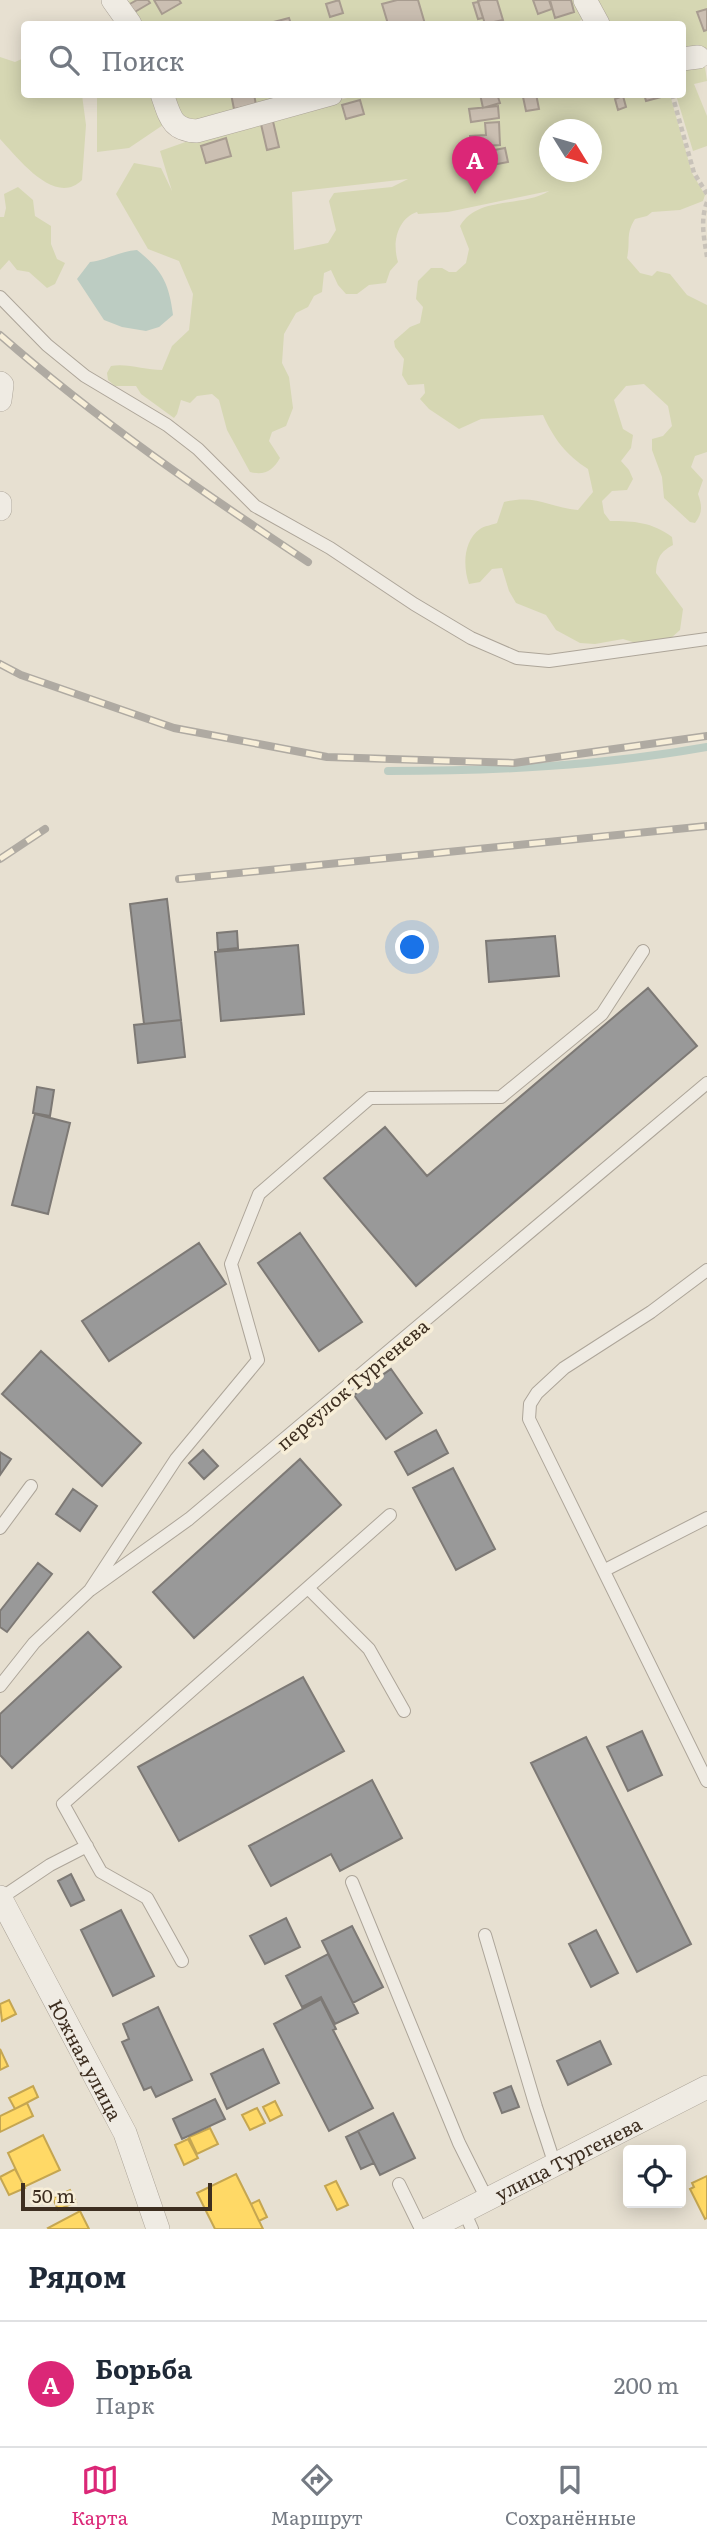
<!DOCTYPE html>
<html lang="ru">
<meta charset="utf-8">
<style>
:root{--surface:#fff;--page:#f2f2f3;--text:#1f2937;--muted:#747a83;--line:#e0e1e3;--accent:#db2777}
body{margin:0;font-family:Literata,serif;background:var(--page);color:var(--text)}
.controls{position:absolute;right:21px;bottom:21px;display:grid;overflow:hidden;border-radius:7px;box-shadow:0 4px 18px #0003}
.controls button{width:63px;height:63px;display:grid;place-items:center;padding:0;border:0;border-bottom:2px solid var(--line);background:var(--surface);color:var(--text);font:35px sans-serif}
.compass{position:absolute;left:539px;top:119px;width:63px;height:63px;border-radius:50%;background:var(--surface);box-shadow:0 4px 18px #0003;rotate:127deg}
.scale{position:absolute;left:21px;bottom:18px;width:191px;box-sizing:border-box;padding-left:7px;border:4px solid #3d2e20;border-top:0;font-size:19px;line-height:24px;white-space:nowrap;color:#3d2e20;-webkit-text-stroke:5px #f7eed8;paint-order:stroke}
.you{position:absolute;left:413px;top:948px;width:24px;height:24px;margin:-18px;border:5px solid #fff;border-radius:50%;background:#1a73e8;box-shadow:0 0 0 10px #1a73e833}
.badge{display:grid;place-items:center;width:46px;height:46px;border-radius:50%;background:var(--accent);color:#fff;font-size:23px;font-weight:700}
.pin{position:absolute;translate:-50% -58px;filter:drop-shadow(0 2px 4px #0008)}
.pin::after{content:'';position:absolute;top:37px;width:24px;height:21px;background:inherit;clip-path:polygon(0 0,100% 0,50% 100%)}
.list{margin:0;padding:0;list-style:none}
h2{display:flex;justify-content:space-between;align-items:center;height:91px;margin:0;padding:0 28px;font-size:30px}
h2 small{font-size:23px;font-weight:400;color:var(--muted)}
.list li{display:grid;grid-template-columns:46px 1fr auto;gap:21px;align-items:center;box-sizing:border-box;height:126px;padding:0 28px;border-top:2px solid var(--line)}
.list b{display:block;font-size:26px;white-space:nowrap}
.list p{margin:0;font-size:23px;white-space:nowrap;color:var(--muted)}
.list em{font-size:23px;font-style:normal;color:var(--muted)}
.icon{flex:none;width:38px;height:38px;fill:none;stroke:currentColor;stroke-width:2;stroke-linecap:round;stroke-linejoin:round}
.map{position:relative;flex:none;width:707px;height:2229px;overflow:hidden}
.search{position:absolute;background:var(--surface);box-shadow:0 4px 18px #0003;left:21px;right:21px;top:21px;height:77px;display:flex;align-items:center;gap:18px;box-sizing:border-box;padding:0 24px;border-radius:7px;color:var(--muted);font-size:26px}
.sheet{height:217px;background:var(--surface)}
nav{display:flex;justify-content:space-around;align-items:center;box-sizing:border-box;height:98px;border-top:2px solid var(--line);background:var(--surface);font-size:19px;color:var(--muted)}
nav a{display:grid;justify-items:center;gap:4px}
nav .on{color:var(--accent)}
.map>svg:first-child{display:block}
.green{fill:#d6d7b3;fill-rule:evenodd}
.water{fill:#bcccc2}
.homes{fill:#ffd966;stroke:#c5a651;stroke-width:2}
.industry{fill:#999;stroke:#7d7975;stroke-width:2}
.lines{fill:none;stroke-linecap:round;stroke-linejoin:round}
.stream{stroke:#bcccc2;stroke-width:8}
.building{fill:#cbbfb2;stroke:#a89c90;stroke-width:2}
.service-casing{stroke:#ada599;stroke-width:14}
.minor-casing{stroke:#ada599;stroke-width:24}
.path{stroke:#c8c2b9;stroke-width:4.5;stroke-dasharray:5 3.5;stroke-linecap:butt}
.service{stroke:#efebe3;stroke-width:12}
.minor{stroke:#efebe3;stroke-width:23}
.rail-casing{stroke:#afaaa2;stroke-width:8}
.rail{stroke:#f7eed8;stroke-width:5;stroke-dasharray:16;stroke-linecap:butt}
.labels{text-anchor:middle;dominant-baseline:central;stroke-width:7;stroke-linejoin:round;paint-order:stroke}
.street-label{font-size:19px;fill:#3d2e20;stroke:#f7eed8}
</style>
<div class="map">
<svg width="707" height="2229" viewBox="0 0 707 2229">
<rect width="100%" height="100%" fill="#e7e0d1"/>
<path class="green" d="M 130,0 L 577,0 L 583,19 L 574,24 L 137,24 L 126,2 Z
M 597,0 L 707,0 L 707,48 L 683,53 L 682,24 L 609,24 Z
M 0,57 L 15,62 L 24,58 L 24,94 L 82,95 L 86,125 L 82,180 C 55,207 18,158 0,139 Z
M 704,60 L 707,81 L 694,84 L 707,116 L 707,146 L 693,151 L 676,95 L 682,94 L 683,64 Z
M 97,95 L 156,95 L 163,125 L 129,148 L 97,152 Z
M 171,95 L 298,95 L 191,122 L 180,112 Z
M 359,95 L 670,95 L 692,173 L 705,195 L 703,201 L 680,210 L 652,212 L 647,216 L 635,219 C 625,235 631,241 627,258 L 640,273 L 652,276 L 657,271 L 670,274 L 687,295 L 707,305 L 707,452 L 695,456 L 691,467 L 703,480 L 698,494 C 702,505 703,513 695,523 L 690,522 L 664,498 L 662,477 L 652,450 L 652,439 L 663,436 L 672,426 L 668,406 L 644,384 L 626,386 L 614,400 L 623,429 L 633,435 L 631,448 L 621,461 L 629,470 L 633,479 L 627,490 L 612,491 L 602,501 L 604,513 L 610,521 C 634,521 652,522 672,537 L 673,545 C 660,552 657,558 656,573 L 683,609 L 680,630 L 671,638 L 636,643 L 623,639 L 595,644 L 580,643 L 556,630 L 546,615 L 516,603 L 509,591 L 502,568 L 492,569 L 480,582 L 469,584 C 463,567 463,541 480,529 C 484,526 492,525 497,523 L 504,502 C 535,494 549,507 578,510 L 593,492 L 588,469 C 566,455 554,439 543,415 L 481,419 L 459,429 L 429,409 L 420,399 L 425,393 L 424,384 L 408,385 L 402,375 L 404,359 L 395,347 L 394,341 L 410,327 L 420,323 L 423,307 L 416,299 L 418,281 L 431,268 L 442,268 L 449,272 L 456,272 L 466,263 L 469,249 L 460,226 C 478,195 522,208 549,191 L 448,212 L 418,214 L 417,212 C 397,219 392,243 398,262 L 390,271 L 386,283 L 369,285 L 357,294 L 346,294 L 338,285 L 331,270 L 324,273 L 322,292 L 314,296 L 308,307 L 296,313 L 284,334 L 282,363 L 289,377 L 293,408 L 286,426 L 272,432 L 269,441 L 280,458 C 273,470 265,476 250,472 L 227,430 L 219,400 L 212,394 L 197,396 L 190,403 L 181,400 L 177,414 L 174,418 L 141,394 L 136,386 L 115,386 L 108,380 L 107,373 L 111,366 C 127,363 145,370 162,370 L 172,346 L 189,330 L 193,294 L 179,261 L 148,249 L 116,194 L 134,163 L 161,168 L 172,191 L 160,151 L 211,133 ZM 550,130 L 592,130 L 592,172 L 550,172 ZM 408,179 L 392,187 L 334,193 L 329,201 L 336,230 L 328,243 L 294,250 L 292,192 Z
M 18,187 L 33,200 L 35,216 L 51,226 L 51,244 L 57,259 L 65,263 L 55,284 L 47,288 L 29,272 L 17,270 L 9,260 L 0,270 L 0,217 L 4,217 L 6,208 L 4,194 Z"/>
<path class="water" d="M 137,250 C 162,270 169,283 173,315 L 159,327 L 146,331 L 122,327 L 104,320 L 77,279 L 90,262 C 107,260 120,251 137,250 Z"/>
<path class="homes" d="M 9,2000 L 16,2014 L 2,2021 L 0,2004 Z
M 0,2049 L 8,2066 L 0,2070 Z
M 33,2086 L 38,2097 L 15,2109 L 9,2098 Z
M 275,2101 L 282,2115 L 270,2121 L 263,2107 Z
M 27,2103 L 33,2116 L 0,2132 L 0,2116 Z
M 257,2108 L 265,2123 L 250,2130 L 242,2115 Z
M 210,2128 L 218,2144 L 197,2154 L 189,2137 Z
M 43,2135 L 60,2170 L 24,2187 L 8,2153 Z
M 188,2139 L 198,2158 L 184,2165 L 175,2145 Z
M 15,2169 L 25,2188 L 9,2195 L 0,2177 Z
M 236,2174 L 251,2204 L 263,2229 L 215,2229 L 197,2193 Z
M 707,2176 L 707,2218 L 705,2219 L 690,2189 L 694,2187 L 692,2183 Z
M 336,2181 L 348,2205 L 337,2210 L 325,2186 Z
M 70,2190 L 76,2202 L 58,2210 L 53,2198 Z
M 259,2200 L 267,2217 L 259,2221 L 251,2204 Z
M 80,2211 L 89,2229 L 49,2229 L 48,2228 Z"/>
<path class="industry" d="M 167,899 L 181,1020 L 144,1024 L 130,904 Z
M 237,931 L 238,948 L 218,950 L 217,933 Z
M 555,936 L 559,976 L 489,982 L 486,941 Z
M 298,945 L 304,1014 L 221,1021 L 215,952 Z
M 648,988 L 697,1046 L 416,1286 L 324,1178 L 385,1127 L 427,1176 Z
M 181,1020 L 185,1057 L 138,1063 L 134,1025 Z
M 37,1087 L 54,1090 L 50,1116 L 33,1113 Z
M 35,1114 L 70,1123 L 48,1214 L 12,1205 Z
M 300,1233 L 362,1322 L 319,1351 L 258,1263 Z
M 199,1243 L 226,1284 L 109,1361 L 82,1321 Z
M 41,1351 L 141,1443 L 102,1486 L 2,1394 Z
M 391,1369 L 422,1413 L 386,1439 L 354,1395 Z
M 436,1430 L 448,1453 L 408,1475 L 395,1452 Z
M 203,1450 L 218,1466 L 204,1479 L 189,1463 Z
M 0,1452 L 11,1459 L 0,1475 Z
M 300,1459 L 341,1505 L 194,1638 L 153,1592 Z
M 453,1468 L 495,1549 L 456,1570 L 413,1488 Z
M 73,1489 L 97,1506 L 80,1531 L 56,1514 Z
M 38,1563 L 52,1574 L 7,1632 L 0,1627 L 0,1611 Z
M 88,1632 L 121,1667 L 12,1768 L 0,1755 L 0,1714 Z
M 303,1677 L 344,1751 L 179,1841 L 138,1767 Z
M 642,1731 L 662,1775 L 628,1791 L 607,1747 Z
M 586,1737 L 691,1944 L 637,1972 L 531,1763 Z
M 372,1780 L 402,1838 L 340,1871 L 331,1854 L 271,1886 L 249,1846 Z
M 71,1874 L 84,1900 L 71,1906 L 58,1881 Z
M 121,1910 L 154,1976 L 113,1996 L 81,1930 Z
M 286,1918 L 300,1947 L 265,1964 L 250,1936 Z
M 352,1926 L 383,1987 L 353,2003 L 322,1941 Z
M 596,1930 L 618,1973 L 591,1987 L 569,1944 Z
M 328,1954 L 358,2013 L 335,2024 L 321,1997 L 302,2007 L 286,1976 Z
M 321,1999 L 336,2029 L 333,2030 L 373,2108 L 329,2131 L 274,2024 Z
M 158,2007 L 192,2080 L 156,2097 L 151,2087 L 144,2090 L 122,2042 L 129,2039 L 123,2024 Z
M 600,2041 L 611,2064 L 568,2085 L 557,2061 Z
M 263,2049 L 279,2083 L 227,2109 L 211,2074 Z
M 511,2086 L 519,2107 L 502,2113 L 494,2093 Z
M 215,2099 L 225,2119 L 182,2139 L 173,2119 Z
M 393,2113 L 415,2158 L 380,2175 L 358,2131 Z
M 358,2131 L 374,2163 L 361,2169 L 346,2137 Z"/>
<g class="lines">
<path class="stream" d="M 388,771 C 495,771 601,766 707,747"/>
</g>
<path class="building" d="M 137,0 L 148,0 L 150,3 L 133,13 L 128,5 Z
M 154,0 L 179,0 L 181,3 L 162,14 Z
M 339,0 L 343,13 L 330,17 L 326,4 Z
M 397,0 L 418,0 L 425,24 L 388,24 L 382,4 Z
M 482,0 L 497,0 L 503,20 L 485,24 L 478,1 Z
M 533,0 L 549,0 L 552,9 L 538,14 Z
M 550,0 L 571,0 L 574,12 L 555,18 Z
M 478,2 L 483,18 L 478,19 L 473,3 Z
M 707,9 L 707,30 L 704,31 L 697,12 Z
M 289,18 L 291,24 L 266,24 Z
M 231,94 L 254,94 L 256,105 L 234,109 Z
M 480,94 L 497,94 L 500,103 L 483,108 Z
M 536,94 L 539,109 L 526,111 L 523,97 Z
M 644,94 L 668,94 L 669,95 L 646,101 Z
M 623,96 L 626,107 L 618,110 L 615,99 Z
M 360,100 L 364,114 L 346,119 L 342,105 Z
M 498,106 L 499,118 L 471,122 L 469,109 Z
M 272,117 L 279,147 L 267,150 L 260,120 Z
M 499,122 L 500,145 L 485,146 L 486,150 L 470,151 L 470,136 L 486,135 L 485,123 Z
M 226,138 L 231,156 L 206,163 L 201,146 Z
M 505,148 L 508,162 L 487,166 L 484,152 Z"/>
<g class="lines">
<defs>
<path id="service" d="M 0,297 L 47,345 L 85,376 L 167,425 L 198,449 L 255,506 L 330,548 L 414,604 L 471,638 L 517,658 L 549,661 L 707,639
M 707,1270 L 651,1312 L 564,1368 L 537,1393 L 530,1404 L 529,1419 L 707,1781
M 0,1528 L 31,1486
M 605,1570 L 707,1518
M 308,1588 L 369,1649 L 404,1711
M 90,1590 L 176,1459 L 258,1360 L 231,1264 L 259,1194 L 370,1098 L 501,1097 L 602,1014 L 643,951
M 0,1686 L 34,1643 L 90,1590 L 189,1519 L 707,1083
M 352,1882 L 459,2143 L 487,2199
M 1,1898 L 50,1865 L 87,1846
M 485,1935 L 536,2107 L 555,2165
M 182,1961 L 147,1898 L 101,1872 L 63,1804 L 390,1515
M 399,2184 L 421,2229
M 464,2211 L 472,2229"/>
<g id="minor">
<path d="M 113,0 L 130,24"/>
<path d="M 585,0 L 598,24"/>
<path d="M 682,59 L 698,57"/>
<path d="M 162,94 C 170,116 171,130 197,131 L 331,94"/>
<path d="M 0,383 L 2,385 L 0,400"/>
<path d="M 0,503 L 0,509"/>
<path id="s1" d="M 0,1897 L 125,2133 L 158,2229"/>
<path id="s2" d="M 429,2229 L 707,2087"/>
</g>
</defs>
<use href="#service" class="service-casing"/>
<use href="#minor" class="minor-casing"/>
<path class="path" d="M 672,94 L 694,173 L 707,194
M 707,202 C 700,221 704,237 707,257"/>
<use href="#service" class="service"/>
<use href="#minor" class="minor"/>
<defs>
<path id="rail" d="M 0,335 C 96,419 202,492 308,562
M 0,664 L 21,675 L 174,728 L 327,757 L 514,763 L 707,736
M 0,859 L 45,829
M 179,879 L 707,826"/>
</defs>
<use href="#rail" class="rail-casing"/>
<use href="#rail" class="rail"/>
</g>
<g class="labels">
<g class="street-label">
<text transform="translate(352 1384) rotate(-40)">переулок Тургенева</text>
<text stroke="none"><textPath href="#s1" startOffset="184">Южная улица</textPath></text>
<text stroke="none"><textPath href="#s2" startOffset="156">улица Тургенева</textPath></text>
</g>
</g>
</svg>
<div class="controls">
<button><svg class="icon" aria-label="locate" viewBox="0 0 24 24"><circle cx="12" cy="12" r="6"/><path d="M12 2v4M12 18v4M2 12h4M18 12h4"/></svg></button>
</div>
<svg class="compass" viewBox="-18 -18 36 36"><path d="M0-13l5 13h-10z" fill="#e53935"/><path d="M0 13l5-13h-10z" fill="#747a83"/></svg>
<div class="scale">50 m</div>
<div class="you"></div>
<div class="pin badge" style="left:475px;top:194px">A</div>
<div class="search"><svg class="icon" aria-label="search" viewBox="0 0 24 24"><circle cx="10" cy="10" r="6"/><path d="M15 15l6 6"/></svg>Поиск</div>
</div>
<section class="sheet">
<h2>Рядом<small></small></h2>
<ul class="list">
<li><span class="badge">A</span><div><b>Борьба</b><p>Парк</p></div><em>200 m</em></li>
</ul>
</section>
<nav>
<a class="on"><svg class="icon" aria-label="map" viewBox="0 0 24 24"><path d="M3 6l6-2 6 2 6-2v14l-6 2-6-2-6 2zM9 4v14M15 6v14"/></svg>Карта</a>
<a><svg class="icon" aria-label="directions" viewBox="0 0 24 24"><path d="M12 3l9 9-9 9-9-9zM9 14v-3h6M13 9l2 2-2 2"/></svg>Маршрут</a>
<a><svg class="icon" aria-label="saved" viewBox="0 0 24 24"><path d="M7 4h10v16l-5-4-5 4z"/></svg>Сохранённые</a>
</nav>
